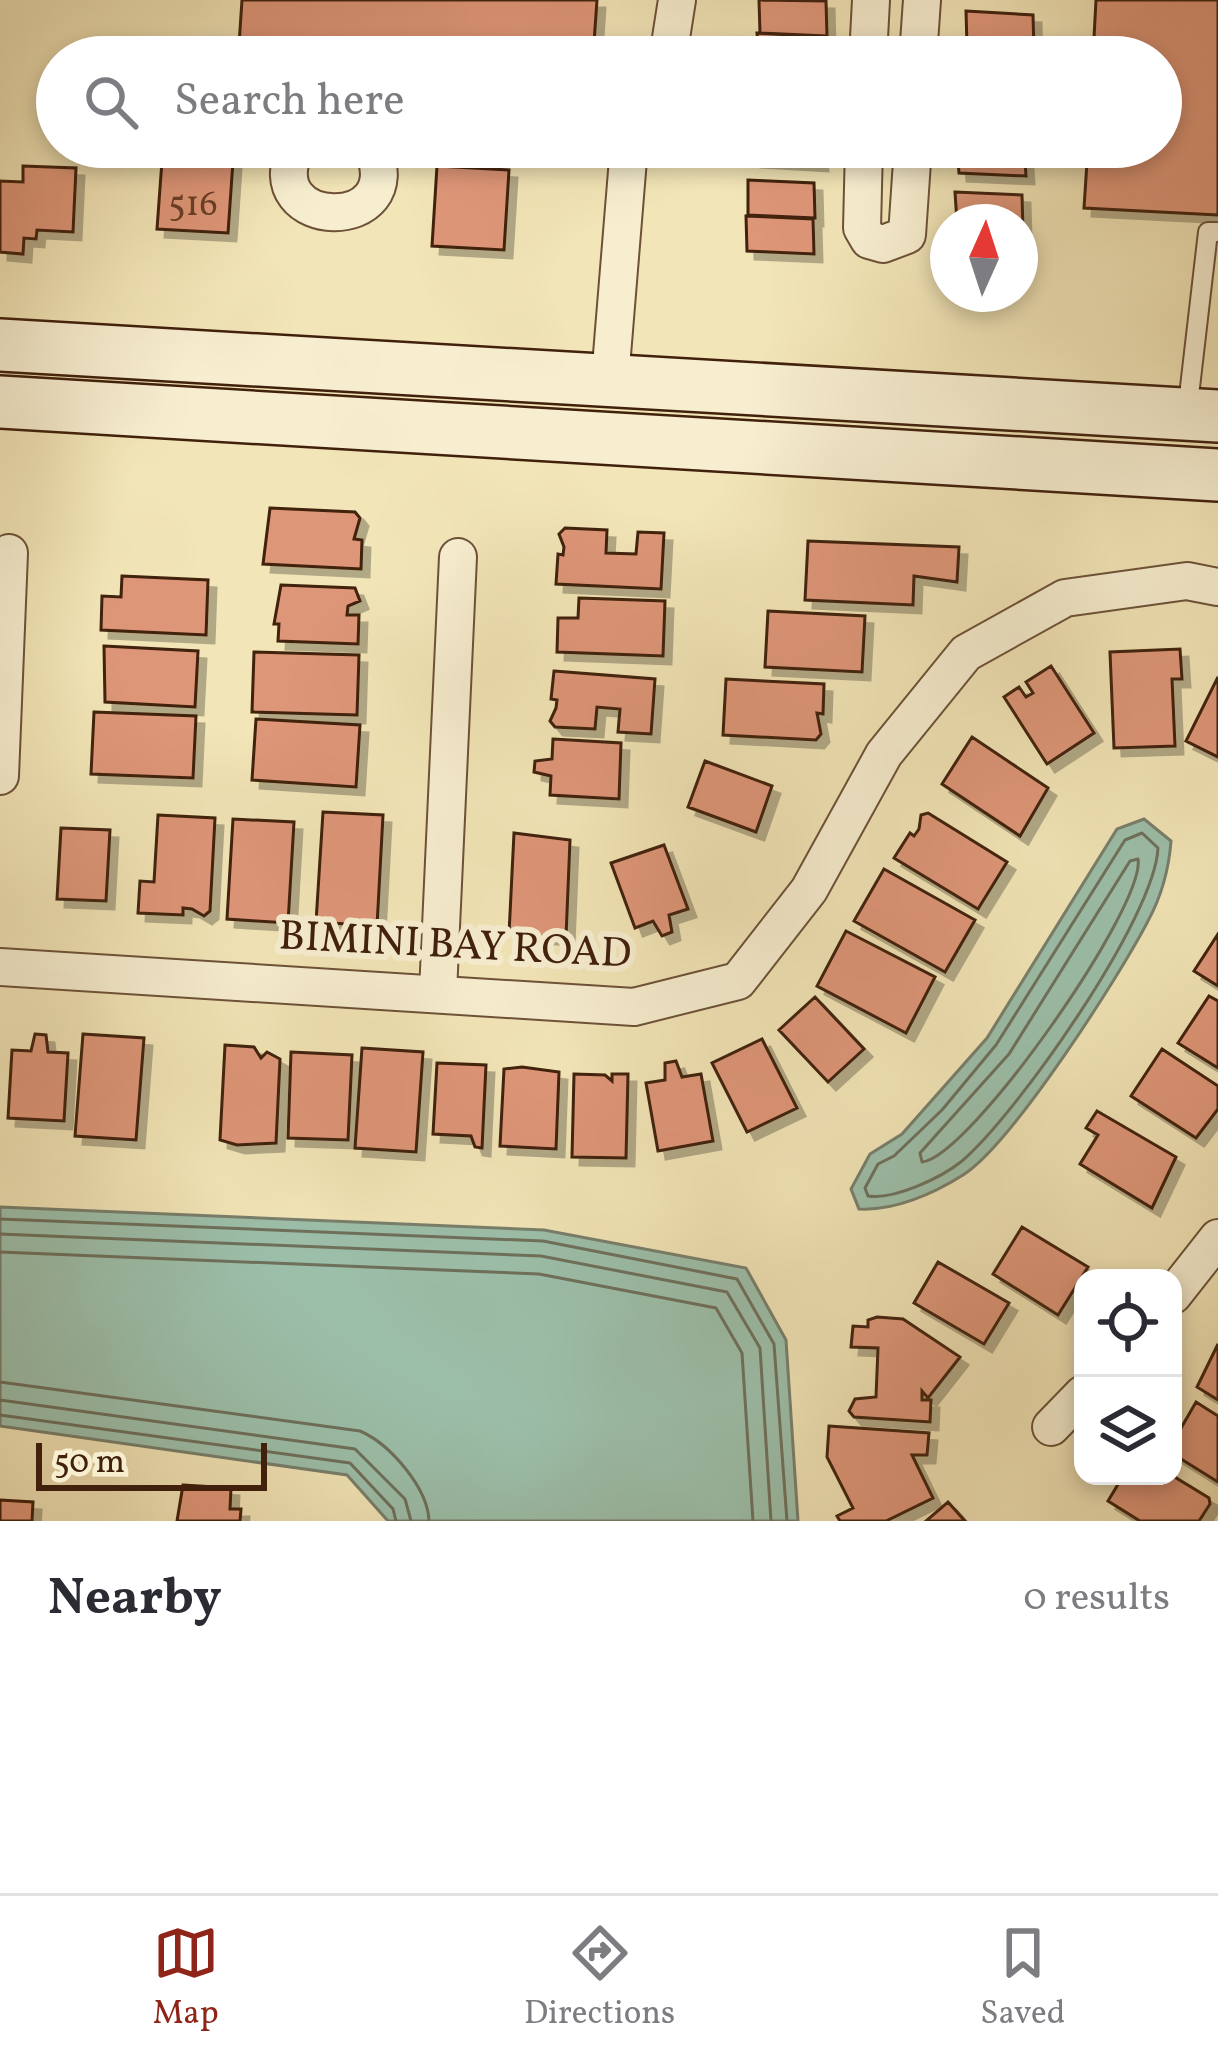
<!DOCTYPE html>
<style>
:root{--surface:#fff;--page:#f2f2f3;--text:#2b2b33;--muted:#7c7c81;--line:#e1e1e2;--accent:#8f2418}
body{margin:0;font-family:Vollkorn,serif;background:var(--page);color:var(--text)}
.controls{position:absolute;right:36px;bottom:36px;display:grid;overflow:hidden;border-radius:24px;box-shadow:0 6px 18px #0003}
.controls button{width:108px;height:108px;display:grid;place-items:center;padding:0;border:0;border-bottom:3px solid var(--line);background:var(--surface);color:var(--text);font:60px sans-serif}
.compass{position:absolute;left:930px;top:204px;width:108px;height:108px;border-radius:50%;background:var(--surface);box-shadow:0 6px 18px #0003;rotate:3deg}
.scale{position:absolute;left:36px;bottom:30px;width:231px;box-sizing:border-box;padding-left:12px;border:6px solid #41200c;border-top:0;font-size:33px;line-height:42px;white-space:nowrap;color:#41200c;-webkit-text-stroke:9px #f7eed0;paint-order:stroke}
.list{margin:0;padding:0;list-style:none}
h2{display:flex;justify-content:space-between;align-items:center;height:156px;margin:0;padding:0 48px;font-size:51px}
h2 small{font-size:39px;font-weight:400;color:var(--muted)}
.icon{flex:none;width:66px;height:66px;fill:none;stroke:currentColor;stroke-width:2;stroke-linecap:round;stroke-linejoin:round}
.map{position:relative;flex:none;width:1218px;height:1521px;overflow:hidden}
.search{position:absolute;background:var(--surface);box-shadow:0 6px 18px #0003;left:36px;right:36px;top:36px;height:132px;display:flex;align-items:center;gap:30px;box-sizing:border-box;padding:0 42px;border-radius:66px;color:var(--muted);font-size:45px}
.sheet{height:372px;background:var(--surface)}
nav{display:flex;justify-content:space-around;align-items:center;box-sizing:border-box;height:168px;border-top:3px solid var(--line);background:var(--surface);font-size:33px;color:var(--muted)}
nav a{display:grid;justify-items:center;gap:6px}
nav .on{color:var(--accent)}
.map>svg:first-child{display:block}
.water{fill:#9cbfaa;stroke:#787f6b;stroke-width:3}
.lines{fill:none;stroke-linecap:round;stroke-linejoin:round}
.shore{stroke:#6e705b;stroke-width:3}
.building{fill:#de9678;stroke:#41200c;stroke-width:3;filter:url(#shadow)}
.lane-casing{stroke:#6d5137;stroke-width:22}
.street-casing{stroke:#6d5137;stroke-width:40}
.secondary-casing{stroke:#41200c;stroke-width:56}
.lane{stroke:#f7eed0;stroke-width:18}
.street{stroke:#f7eed0;stroke-width:36}
.secondary{stroke:#f7eed0;stroke-width:51}
.labels{text-anchor:middle;dominant-baseline:central;stroke-width:12;stroke-linejoin:round;paint-order:stroke}
.number-label{font-size:36px;fill:#683e27}
.street-label{font-size:42px;fill:#41200c;stroke:#f7eed0}
</style>
<div class="map">
<svg width="1218" height="1521" viewBox="0 0 1218 1521">
<defs>
<filter id="shadow"><feDropShadow dx="8" dy="8" stdDeviation="0" flood-color="#0004"/></filter>
</defs>
<rect width="100%" height="100%" fill="#f2e5b7"/>
<filter id="stains"><feTurbulence type="fractalNoise" baseFrequency=".00167" numOctaves="4"/><feColorMatrix values="0 0 0 0 .2 0 0 0 0 .09 0 0 0 0 .02 0 0 0 .5 -.17"/></filter>
<radialGradient id="worn" r=".72"><stop offset=".6" stop-color="#630" stop-opacity="0"/><stop offset="1" stop-color="#630" stop-opacity=".3"/></radialGradient>
<path class="water" d="M 1144,819 L 1171,841 C 1169,868 1161,897 1148,921 C 1119,977 1012,1144 963,1175 C 933,1194 894,1211 859,1209 L 851,1189 L 870,1154 L 902,1134 L 987,1038 L 1117,829 Z
M 0,1207 L 544,1230 L 746,1268 L 786,1340 L 798,1521 L 388,1521 L 347,1475 L 0,1426 Z"/>
<g class="lines">
<path class="shore" d="M 1142,833 L 1158,848 C 1155,918 1017,1114 962,1161 C 941,1178 894,1200 868,1196 L 865,1188 L 878,1164 L 894,1156 L 942,1110 L 996,1045 L 1125,840 Z
M 1138,859 C 1146,906 970,1157 922,1162 L 920,1153 L 1009,1054 L 1130,861 Z
M 0,1219 L 543,1241 L 737,1279 L 774,1344 L 787,1521
M 0,1234 L 541,1256 L 727,1292 L 760,1348 L 771,1521
M 0,1252 L 539,1274 L 716,1308 L 742,1353 L 753,1521
M 0,1382 L 360,1431 C 390,1444 428,1488 429,1521
M 0,1400 L 355,1449 L 405,1499 L 411,1521
M 0,1415 L 350,1463 L 393,1509 L 396,1521"/>
</g>
<path class="building" d="M 242,0 L 597,0 L 593,57 L 421,57 L 239,45 Z
M 759,0 L 826,1 L 827,36 L 760,33 Z
M 1096,0 L 1218,0 L 1218,215 L 1084,208 L 1088,147 L 1161,147 L 1161,57 L 1093,57 Z
M 966,11 L 1033,15 L 1034,50 L 967,46 Z
M 757,33 L 824,37 L 823,57 L 759,57 Z
M 964,47 L 1032,51 L 1031,57 L 964,57 Z
M 163,147 L 234,147 L 228,233 L 157,229 Z
M 754,147 L 818,147 L 820,163 L 753,159 Z
M 957,147 L 1024,147 L 1026,176 L 959,173 Z
M 23,166 L 76,168 L 73,232 L 37,230 L 36,239 L 24,238 L 23,254 L 0,252 L 0,181 L 23,182 Z
M 437,166 L 509,170 L 504,250 L 432,246 Z
M 748,180 L 814,183 L 815,218 L 748,215 Z
M 955,192 L 1022,195 L 1023,231 L 1020,222 L 957,222 Z
M 746,216 L 813,219 L 814,254 L 747,251 Z
M 270,508 L 355,512 L 360,518 L 354,539 L 362,540 L 361,569 L 263,564 Z
M 565,528 L 607,530 L 606,553 L 636,554 L 638,532 L 664,533 L 661,589 L 556,584 L 558,554 L 563,555 L 564,547 L 559,534 Z
M 808,541 L 959,547 L 957,582 L 914,576 L 913,605 L 805,600 Z
M 122,576 L 208,580 L 206,635 L 101,630 L 102,596 L 121,597 Z
M 281,585 L 355,588 L 360,601 L 348,606 L 347,615 L 359,615 L 358,644 L 278,641 L 279,624 L 274,624 Z
M 579,598 L 665,601 L 663,656 L 557,652 L 558,618 L 578,618 Z
M 768,611 L 865,616 L 862,672 L 765,667 Z
M 104,646 L 198,651 L 195,707 L 105,702 Z
M 1180,649 L 1182,679 L 1172,679 L 1175,746 L 1114,748 L 1110,652 Z
M 254,652 L 359,655 L 357,715 L 252,712 Z
M 1051,666 L 1094,733 L 1047,764 L 1004,697 L 1019,687 L 1026,697 L 1033,693 L 1026,682 Z
M 554,671 L 655,679 L 651,734 L 618,732 L 620,709 L 597,707 L 595,729 L 555,727 L 550,721 L 556,708 L 557,700 L 551,699 Z
M 1218,677 L 1218,757 L 1186,741 Z
M 726,679 L 824,684 L 823,714 L 817,713 L 821,734 L 816,740 L 723,735 Z
M 94,712 L 196,716 L 193,778 L 91,774 Z
M 256,719 L 360,725 L 356,787 L 252,780 Z
M 972,737 L 1048,788 L 1020,836 L 942,784 Z
M 553,739 L 621,743 L 619,799 L 550,795 L 551,776 L 534,772 L 535,761 L 552,759 Z
M 705,761 L 772,786 L 756,832 L 688,807 Z
M 323,812 L 383,815 L 377,926 L 316,922 Z
M 928,813 L 1007,862 L 978,909 L 894,858 L 910,833 L 914,836 L 919,829 L 921,815 Z
M 158,815 L 215,818 L 210,911 L 204,916 L 192,909 L 183,908 L 183,915 L 138,913 L 140,881 L 154,882 Z
M 233,819 L 294,822 L 288,923 L 227,919 Z
M 61,828 L 110,830 L 106,901 L 57,899 Z
M 514,833 L 570,840 L 566,937 L 509,934 Z
M 664,845 L 688,909 L 669,915 L 672,932 L 662,936 L 653,921 L 635,928 L 611,863 Z
M 884,869 L 975,920 L 945,972 L 854,921 Z
M 846,931 L 935,977 L 906,1033 L 817,986 Z
M 1218,934 L 1218,986 L 1194,971 Z
M 1209,996 L 1218,1001 L 1218,1068 L 1178,1043 Z
M 815,997 L 864,1049 L 828,1082 L 779,1030 Z
M 35,1034 L 46,1035 L 48,1052 L 68,1053 L 64,1121 L 8,1118 L 12,1050 L 31,1051 Z
M 83,1034 L 144,1038 L 136,1140 L 75,1136 Z
M 762,1039 L 797,1108 L 747,1132 L 712,1063 Z
M 225,1045 L 254,1047 L 261,1058 L 267,1052 L 280,1059 L 276,1143 L 237,1145 L 220,1140 Z
M 362,1048 L 423,1052 L 416,1152 L 355,1148 Z
M 1162,1049 L 1218,1086 L 1218,1109 L 1196,1138 L 1131,1096 Z
M 291,1052 L 352,1055 L 348,1140 L 288,1138 Z
M 676,1061 L 682,1077 L 701,1074 L 713,1141 L 658,1151 L 646,1083 L 665,1080 L 665,1063 Z
M 437,1063 L 486,1065 L 482,1148 L 475,1147 L 471,1136 L 433,1134 Z
M 522,1067 L 559,1072 L 556,1149 L 500,1146 L 504,1069 Z
M 574,1074 L 605,1075 L 612,1081 L 612,1074 L 628,1074 L 626,1158 L 572,1157 Z
M 1097,1111 L 1176,1157 L 1152,1208 L 1080,1164 L 1098,1135 L 1086,1128 Z
M 1022,1227 L 1088,1267 L 1058,1315 L 993,1274 Z
M 938,1262 L 1009,1303 L 984,1344 L 914,1303 Z
M 877,1317 L 903,1319 L 960,1357 L 928,1398 L 922,1391 L 922,1400 L 931,1400 L 930,1422 L 854,1417 L 849,1411 L 855,1399 L 876,1397 L 878,1348 L 851,1347 L 853,1326 L 868,1327 L 868,1320 Z
M 1218,1344 L 1218,1400 L 1197,1387 Z
M 1196,1402 L 1218,1416 L 1218,1482 L 1173,1454 L 1173,1442 Z
M 829,1426 L 929,1433 L 927,1455 L 912,1455 L 933,1498 L 886,1521 L 840,1521 L 837,1516 L 853,1508 L 827,1457 Z
M 1123,1476 L 1173,1476 L 1209,1498 L 1210,1504 L 1199,1521 L 1140,1521 L 1108,1501 Z
M 183,1485 L 231,1488 L 230,1509 L 241,1509 L 240,1521 L 177,1521 Z
M 0,1500 L 33,1502 L 32,1521 L 0,1521 Z
M 948,1502 L 965,1521 L 926,1521 Z"/>
<g class="lines">
<defs>
<path id="lane" d="M 1187,413 L 1208,232 L 1218,232"/>
<path id="street" d="M 668,57 L 677,0
M 868,57 L 871,0
M 918,57 L 922,0
M 296,147 C 254,232 413,236 372,147
M 864,147 L 862,228 L 869,240 L 883,244 L 907,235 L 913,147
M 610,379 L 629,147
M 0,776 L 9,553
M 0,967 L 634,1007 L 738,981 L 809,890 L 884,754 L 966,653 L 1065,598 L 1187,581 L 1218,587
M 438,992 L 458,557
M 1173,1295 L 1218,1238
M 1051,1427 L 1083,1394"/>
<path id="secondary" d="M 0,345 L 1218,416
M 0,402 L 1218,475"/>
</defs>
<use href="#lane" class="lane-casing"/>
<use href="#street" class="street-casing"/>
<use href="#secondary" class="secondary-casing"/>
<use href="#lane" class="lane"/>
<use href="#street" class="street"/>
<use href="#secondary" class="secondary"/>
</g>
<g class="labels">
<g class="number-label">
<text x="193" y="206">516</text>
</g>
<g class="street-label">
<text transform="translate(455 947) rotate(3)">BIMINI BAY ROAD</text>
</g>
</g>
<rect width="100%" height="100%" filter="url(#stains)"/>
<rect width="100%" height="100%" fill="url(#worn)"/>
</svg>
<div class="controls">
<button><svg class="icon" aria-label="locate" viewBox="0 0 24 24"><circle cx="12" cy="12" r="6"/><path d="M12 2v4M12 18v4M2 12h4M18 12h4"/></svg></button>
<button><svg class="icon" aria-label="layers" viewBox="0 0 24 24"><path d="M12 4l9 5-9 5-9-5zM3 14l9 5 9-5"/></svg></button>
</div>
<svg class="compass" viewBox="-18 -18 36 36"><path d="M0-13l5 13h-10z" fill="#e53935"/><path d="M0 13l5-13h-10z" fill="#7c7c81"/></svg>
<div class="scale">50 m</div>
<div class="search"><svg class="icon" aria-label="search" viewBox="0 0 24 24"><circle cx="10" cy="10" r="6"/><path d="M15 15l6 6"/></svg>Search here</div>
</div>
<section class="sheet">
<h2>Nearby<small>0 results</small></h2>
<ul class="list">
</ul>
</section>
<nav>
<a class="on"><svg class="icon" aria-label="map" viewBox="0 0 24 24"><path d="M3 6l6-2 6 2 6-2v14l-6 2-6-2-6 2zM9 4v14M15 6v14"/></svg>Map</a>
<a><svg class="icon" aria-label="directions" viewBox="0 0 24 24"><path d="M12 3l9 9-9 9-9-9zM9 14v-3h6M13 9l2 2-2 2"/></svg>Directions</a>
<a><svg class="icon" aria-label="saved" viewBox="0 0 24 24"><path d="M7 4h10v16l-5-4-5 4z"/></svg>Saved</a>
</nav>
